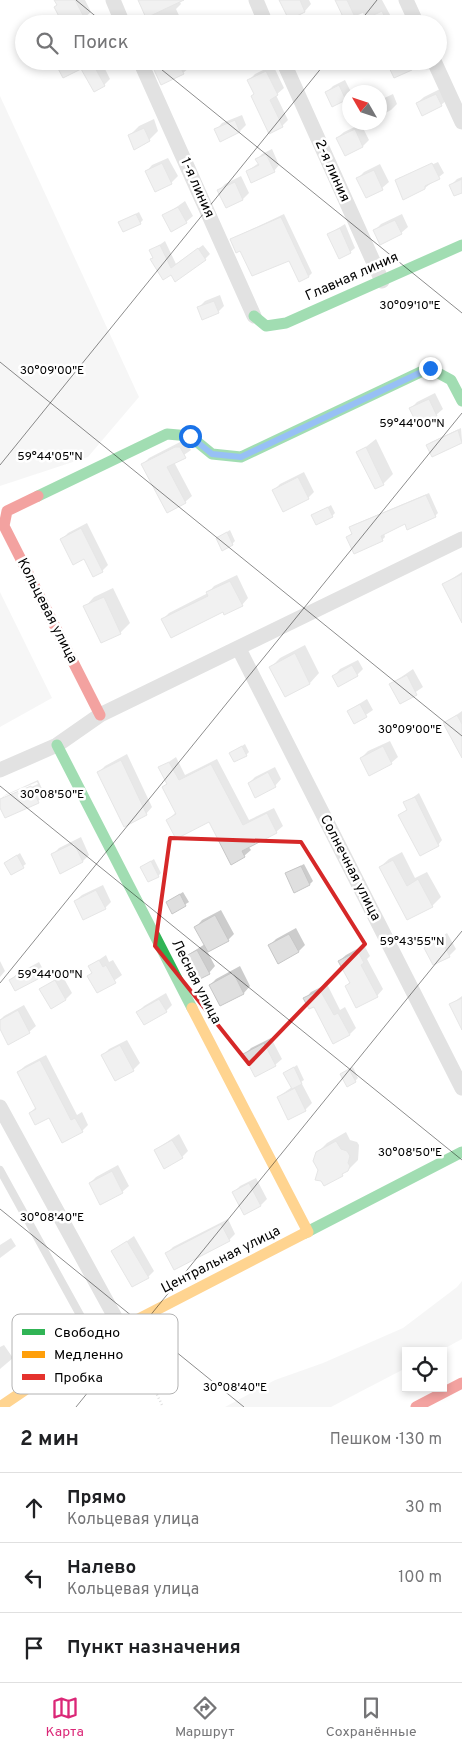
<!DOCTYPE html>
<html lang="ru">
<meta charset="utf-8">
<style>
:root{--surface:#fff;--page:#f6f6f6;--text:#202124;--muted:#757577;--line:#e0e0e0;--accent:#db2777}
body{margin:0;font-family:Overpass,sans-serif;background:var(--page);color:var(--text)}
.controls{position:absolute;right:15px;bottom:15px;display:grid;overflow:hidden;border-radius:0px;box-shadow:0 2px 8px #0003}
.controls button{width:45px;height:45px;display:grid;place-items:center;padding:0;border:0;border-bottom:1px solid var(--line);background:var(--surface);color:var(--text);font:25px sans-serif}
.compass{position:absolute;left:342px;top:85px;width:45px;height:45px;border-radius:50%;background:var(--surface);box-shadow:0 2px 8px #0003;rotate:309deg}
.stop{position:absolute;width:15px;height:15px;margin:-11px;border:4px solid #1a73e8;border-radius:50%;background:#fff}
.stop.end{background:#1a73e8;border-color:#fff;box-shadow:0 1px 5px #0008}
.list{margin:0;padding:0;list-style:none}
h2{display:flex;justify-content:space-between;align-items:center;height:65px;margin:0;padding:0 20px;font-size:21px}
h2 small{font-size:16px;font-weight:400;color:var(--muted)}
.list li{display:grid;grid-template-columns:32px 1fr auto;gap:15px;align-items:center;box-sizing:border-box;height:70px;padding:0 20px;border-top:1px solid var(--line)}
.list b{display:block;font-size:19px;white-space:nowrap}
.list p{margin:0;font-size:16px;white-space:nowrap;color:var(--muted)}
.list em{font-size:16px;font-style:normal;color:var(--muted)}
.icon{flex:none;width:28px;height:28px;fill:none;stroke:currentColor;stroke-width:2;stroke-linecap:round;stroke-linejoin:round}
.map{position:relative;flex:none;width:462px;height:1407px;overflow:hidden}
.search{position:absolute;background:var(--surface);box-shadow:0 2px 8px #0003;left:15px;right:15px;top:15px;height:55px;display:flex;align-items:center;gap:12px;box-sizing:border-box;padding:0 18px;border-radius:28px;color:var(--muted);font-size:19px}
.sheet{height:275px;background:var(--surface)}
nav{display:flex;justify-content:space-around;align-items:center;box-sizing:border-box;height:70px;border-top:1px solid var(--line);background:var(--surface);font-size:14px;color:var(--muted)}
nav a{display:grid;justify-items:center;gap:2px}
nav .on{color:var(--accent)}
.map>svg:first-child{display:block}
.green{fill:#ececec}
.shadow{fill:#0003;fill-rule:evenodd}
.building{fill:#dfdfdf;stroke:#c7c7c7}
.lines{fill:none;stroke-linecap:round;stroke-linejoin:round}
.path{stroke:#b9b9b9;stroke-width:2.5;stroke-dasharray:1 2.5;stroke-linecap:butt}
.lane{stroke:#bebebe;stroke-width:8}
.street{stroke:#bebebe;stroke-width:15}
.fast{stroke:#30b455;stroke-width:11}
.slow{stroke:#ff9f0a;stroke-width:11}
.jam{stroke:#e5322d;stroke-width:11}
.route{stroke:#1a73e8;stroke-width:6}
.marked{fill:none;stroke:#d62828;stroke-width:4;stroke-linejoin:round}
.ticks{fill:none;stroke:#000;stroke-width:1;stroke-opacity:0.45}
.labels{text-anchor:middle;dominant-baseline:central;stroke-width:5;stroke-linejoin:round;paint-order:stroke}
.street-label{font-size:14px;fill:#000;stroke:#fff}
.key{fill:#fff;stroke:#b2b2b2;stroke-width:1}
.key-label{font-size:14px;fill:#000}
.ticks-label{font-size:12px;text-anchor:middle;fill:#000;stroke:#fff;stroke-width:5;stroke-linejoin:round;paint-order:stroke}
</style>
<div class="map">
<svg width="462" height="1407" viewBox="0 0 462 1407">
<rect width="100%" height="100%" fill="#fff"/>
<path class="green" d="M 0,96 L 139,397 L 88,457 L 0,486 Z
M 0,592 L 52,698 L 0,727 Z
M 462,1281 L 462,1339 L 440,1351 L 406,1351 L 406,1368 L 331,1407 L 225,1407 L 275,1380 L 323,1363 L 403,1328 L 457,1287 Z"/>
<path class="shadow" d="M 56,0 L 85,0 L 91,12 L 84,18 L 58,5 Z
M 139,0 L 179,0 L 181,4 L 176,9 L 183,24 L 150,24 Z
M 282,0 L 309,0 L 311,4 L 305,11 L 289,18 Z
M 337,0 L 382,0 L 395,24 L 368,24 L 363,13 L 346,20 Z
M 249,18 L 252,24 L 236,24 Z
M 56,61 L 101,61 L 110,79 L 104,85 L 82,67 Z
M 154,61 L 186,61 L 189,68 L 183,73 Z
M 387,61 L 417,61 L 418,62 L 411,69 Z
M 273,65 L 284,88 L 276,95 L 288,120 L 282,126 L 255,93 L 249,80 L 255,74 Z
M 345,80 L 351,92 L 345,99 L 327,92 L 333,86 Z
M 442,88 L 448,99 L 441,105 L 417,103 L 424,97 Z
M 393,94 L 397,104 L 391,110 L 380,116 L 380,100 Z
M 242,115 L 246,125 L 240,131 L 220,140 L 216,130 L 222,123 Z
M 154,119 L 158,131 L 145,144 L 135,148 L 130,135 L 139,126 Z
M 361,124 L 369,140 L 363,146 L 337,138 L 344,132 Z
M 272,149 L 279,165 L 274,171 L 247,171 L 259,163 L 257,159 L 262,154 Z
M 168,158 L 178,176 L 171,183 L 146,172 L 152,165 Z
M 438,162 L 444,173 L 425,188 L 396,181 L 400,177 L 400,179 Z
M 380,164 L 389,182 L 382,188 L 358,178 L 364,172 Z
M 241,176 L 249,193 L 243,199 L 226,207 L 219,190 L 225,184 Z
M 462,177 L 462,191 L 450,186 L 457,179 Z
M 185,201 L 193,216 L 186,222 L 164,216 Z
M 139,212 L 143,220 L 140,223 L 120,222 Z
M 284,214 L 312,273 L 309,276 L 290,259 L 240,250 L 231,239 Z
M 402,214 L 408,227 L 401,233 L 374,231 L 381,224 Z
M 345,224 L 355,248 L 350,252 L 329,234 Z
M 165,241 L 176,264 L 203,245 L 210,254 L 205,259 L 171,273 L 152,259 L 154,257 L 151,251 Z
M 220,295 L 224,306 L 218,312 L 198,308 L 205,301 Z
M 435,393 L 443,409 L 436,415 L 411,408 L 417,402 Z
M 461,428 L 462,441 L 433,455 L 428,445 L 431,442 Z
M 376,439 L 393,474 L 383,484 L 358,453 Z
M 182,441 L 186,441 L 191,450 L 174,462 L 192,496 L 185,502 L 143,464 L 149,458 Z
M 304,472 L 314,492 L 308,498 L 274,490 L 280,484 Z
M 429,493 L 438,513 L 435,516 L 405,523 L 384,533 L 385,537 L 382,540 L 347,537 L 352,533 L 350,528 L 353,525 Z
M 331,505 L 335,513 L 332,516 L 313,516 Z
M 87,523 L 108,565 L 102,571 L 62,539 L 68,533 Z
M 230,530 L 235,541 L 232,544 L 217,538 Z
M 462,572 L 462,607 L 444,584 Z
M 237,575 L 248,598 L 242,605 L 223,610 L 163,619 L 169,613 L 208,593 L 214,586 Z
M 113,588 L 130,623 L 120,633 L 101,642 L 85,607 L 94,597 Z
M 305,645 L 319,673 L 310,683 L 286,696 L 271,667 L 280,658 Z
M 358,660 L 363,669 L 357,675 L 334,676 L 340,669 Z
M 413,669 L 423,687 L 401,702 L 391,684 Z
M 367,699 L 373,710 L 354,723 L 348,711 Z
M 462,711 L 462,740 L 445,723 Z
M 390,741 L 398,757 L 391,763 L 361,758 L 368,751 Z
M 245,744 L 249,752 L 246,755 L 231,753 Z
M 127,754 L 152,807 L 146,814 L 98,773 L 105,766 Z
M 176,757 L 185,775 L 217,759 L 249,820 L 274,808 L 283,826 L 276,832 L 248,846 L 251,850 L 244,856 L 209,820 L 168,820 L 176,812 L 163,787 L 168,783 L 160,768 Z
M 275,767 L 281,779 L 275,786 L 249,783 L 255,777 Z
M 38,780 L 45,795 L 38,801 L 5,816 L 0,800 L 5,795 ZM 37,782 L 38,784 L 4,799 L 4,796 Z
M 419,793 L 442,840 L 438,845 L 400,815 L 408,809 L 405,803 Z
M 81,837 L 89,855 L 83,861 L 61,872 L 52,855 L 59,848 Z
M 402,852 L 415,878 L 427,872 L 441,897 L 432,906 L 380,867 L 389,859 Z
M 20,853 L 26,864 L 11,874 L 5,863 Z
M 154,859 L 161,873 L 158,876 L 141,867 Z
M 304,864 L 313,881 L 310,884 L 287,873 Z
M 103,885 L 111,902 L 105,908 L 75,901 L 82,895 Z
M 183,892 L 189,902 L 173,912 L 167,902 Z
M 221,910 L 234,934 L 228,940 L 207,951 L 215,966 L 209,973 L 183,958 L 205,944 L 196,927 L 202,920 Z
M 296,928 L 305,945 L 299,951 L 270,945 L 276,939 Z
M 447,933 L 456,949 L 449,956 L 434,964 L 426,948 Z
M 364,945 L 370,956 L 367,959 L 383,989 L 377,996 L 346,986 L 350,982 L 339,961 L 346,955 Z
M 106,955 L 109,962 L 113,960 L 122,975 L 98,992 L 90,966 Z
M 0,961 L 5,971 L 0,977 Z
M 39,962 L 44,971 L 37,978 L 15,989 L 10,980 L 17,974 Z
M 240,966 L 250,986 L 244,993 L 220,1005 L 210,985 L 216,979 Z
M 62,975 L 72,993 L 66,999 L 41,989 Z
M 327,984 L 340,1010 L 345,1007 L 356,1028 L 350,1034 L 305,999 L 311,992 Z
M 166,993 L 172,1005 L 166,1011 L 138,1012 L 144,1006 Z
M 462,996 L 462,1027 L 450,1005 Z
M 24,1005 L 36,1026 L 29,1032 L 0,1027 L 0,1020 L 4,1016 Z
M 271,1038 L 282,1059 L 275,1065 L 245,1054 L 251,1048 Z
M 127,1040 L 140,1063 L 133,1070 L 115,1079 L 102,1056 L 109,1049 Z
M 46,1055 L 77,1115 L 82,1112 L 88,1125 L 82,1131 L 50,1116 L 30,1113 L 36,1107 L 18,1072 L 25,1066 Z
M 297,1065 L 304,1080 L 301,1082 L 312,1103 L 305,1110 L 289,1118 L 278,1097 L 292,1087 L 285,1073 Z
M 353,1067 L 358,1078 L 355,1081 L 344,1072 Z
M 346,1132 L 350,1140 L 357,1142 L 359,1145 L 358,1160 L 348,1170 L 319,1170 L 317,1153 L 327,1143 Z
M 179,1134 L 188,1151 L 182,1157 L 155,1150 Z
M 118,1165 L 129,1186 L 122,1192 L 90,1183 L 96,1177 Z
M 256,1178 L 267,1199 L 261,1205 L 234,1192 L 240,1186 Z
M 228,1219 L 235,1234 L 229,1240 L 167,1253 L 173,1247 Z
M 134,1236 L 154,1271 L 148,1277 L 113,1251 Z
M 11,1238 L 16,1246 L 0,1258 L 0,1245 Z
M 4,1345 L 13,1358 L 0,1369 L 0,1347 Z"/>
<path class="building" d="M 54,0 L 75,0 L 85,19 L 76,24 L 63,24 L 54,7 L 57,5 Z
M 138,0 L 184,0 L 146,18 Z
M 279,0 L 300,0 L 305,12 L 289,20 Z
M 335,0 L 347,0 L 355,17 L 345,21 Z
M 382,11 L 388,24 L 355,24 Z
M 54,61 L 95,61 L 92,62 L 105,86 L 94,92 L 81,69 L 63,78 Z
M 150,61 L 177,61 L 184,74 L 161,85 Z
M 386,61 L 408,61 L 412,70 L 394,78 Z
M 266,71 L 278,95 L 270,100 L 283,127 L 269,134 L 251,96 L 254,94 L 247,80 Z
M 339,85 L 346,100 L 332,107 L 325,92 Z
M 436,94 L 442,106 L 422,116 L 416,103 Z
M 235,120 L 240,132 L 220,142 L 214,129 Z
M 144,128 L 150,141 L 134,150 L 128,135 Z
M 355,129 L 363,147 L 345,156 L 336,138 Z
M 266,154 L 275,172 L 251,183 L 246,171 L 259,165 L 255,159 Z
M 162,163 L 172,184 L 155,192 L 145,171 Z
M 432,163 L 440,179 L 425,186 L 425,189 L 403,200 L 395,180 Z
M 374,170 L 383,190 L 366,198 L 356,178 Z
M 462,179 L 462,193 L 454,196 L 449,185 Z
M 235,182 L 243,200 L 226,208 L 217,190 Z
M 178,207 L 187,223 L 171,232 L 162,215 Z
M 136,214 L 141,224 L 123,232 L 118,222 Z
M 281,217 L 309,277 L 299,282 L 289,261 L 252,276 L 240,251 L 236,253 L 230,239 Z
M 395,220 L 402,234 L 380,245 L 373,230 Z
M 340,228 L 351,253 L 339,259 L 327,234 Z
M 160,245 L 171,268 L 198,248 L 206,260 L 175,282 L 171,275 L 163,280 L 150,259 L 153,258 L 149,250 Z
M 214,301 L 219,313 L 202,320 L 197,307 Z
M 429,399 L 437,416 L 418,426 L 409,408 Z
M 458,430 L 462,443 L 432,457 L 426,445 Z
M 175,447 L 180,447 L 186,458 L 167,467 L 186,503 L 167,513 L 141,464 Z
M 366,447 L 384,485 L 375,489 L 356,452 Z
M 298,477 L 309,499 L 283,512 L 272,490 Z
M 426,495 L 436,517 L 407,530 L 405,524 L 381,536 L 383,541 L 354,554 L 346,537 L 352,534 L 349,527 Z
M 328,507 L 333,517 L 316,525 L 311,515 Z
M 81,528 L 103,572 L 93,577 L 84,559 L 73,565 L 60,539 Z
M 227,532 L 233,545 L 222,551 L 216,538 Z
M 462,574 L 462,623 L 442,584 Z
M 230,581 L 243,606 L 224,615 L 223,612 L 171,638 L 161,619 L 208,596 L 206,592 Z
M 104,597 L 121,634 L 101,643 L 83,606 Z
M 295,653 L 310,684 L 285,697 L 269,667 Z
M 352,665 L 358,676 L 338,687 L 332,676 Z
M 407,675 L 417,695 L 400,704 L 389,684 Z
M 360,704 L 367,717 L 354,724 L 347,711 Z
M 457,715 L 462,724 L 462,758 L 443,723 Z
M 242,746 L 247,756 L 234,762 L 229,753 Z
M 383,746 L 392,764 L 369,776 L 360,758 Z
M 121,760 L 147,815 L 124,827 L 97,772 Z
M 169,762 L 179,780 L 211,764 L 243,825 L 267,813 L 277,833 L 242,851 L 245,857 L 231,865 L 209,822 L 176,839 L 166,820 L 176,814 L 162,787 L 167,784 L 158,767 Z
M 268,772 L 276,787 L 255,798 L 248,783 Z
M 31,786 L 39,803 L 5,818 L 0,808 L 0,799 Z
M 415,797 L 439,846 L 420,856 L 398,815 L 407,810 L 403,802 Z
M 74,843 L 83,862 L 60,874 L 51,854 Z
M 17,855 L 24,868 L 11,875 L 4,863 Z
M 393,860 L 407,886 L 418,879 L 433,907 L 407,920 L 379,867 Z
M 151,861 L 159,877 L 148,882 L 140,867 Z
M 301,866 L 310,885 L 294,893 L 285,873 Z
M 96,890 L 106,909 L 83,920 L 74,901 Z
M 180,894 L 186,906 L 172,914 L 166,902 Z
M 215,915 L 229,941 L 208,952 L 194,927 Z
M 289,934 L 299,952 L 278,964 L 268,945 Z
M 441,939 L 450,957 L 433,965 L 424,948 Z
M 197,950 L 210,974 L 194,982 L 182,958 Z
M 358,951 L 364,963 L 361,965 L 378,997 L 356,1008 L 345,986 L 350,983 L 338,961 Z
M 99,960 L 103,967 L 106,965 L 116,983 L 97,993 L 87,976 L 92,973 L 88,966 Z
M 32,967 L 38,979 L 15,991 L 9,980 Z
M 233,972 L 244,994 L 220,1006 L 209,985 Z
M 55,980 L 66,1000 L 51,1009 L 39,989 Z
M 320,990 L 334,1015 L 338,1013 L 350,1035 L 333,1044 L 314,1007 L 309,1009 L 303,998 Z
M 462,998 L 462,1030 L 449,1004 Z
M 159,999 L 167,1012 L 144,1025 L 136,1012 Z
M 18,1010 L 30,1033 L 8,1045 L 0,1029 L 0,1020 Z
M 264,1043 L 276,1066 L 255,1077 L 243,1054 Z
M 120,1045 L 134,1071 L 115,1081 L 101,1055 Z
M 40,1060 L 71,1120 L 75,1118 L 83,1132 L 62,1143 L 49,1118 L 35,1125 L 29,1113 L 36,1109 L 17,1072 Z
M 294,1067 L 302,1084 L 292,1089 L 283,1073 Z
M 349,1069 L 356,1082 L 347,1087 L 340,1074 Z
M 295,1088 L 306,1111 L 288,1120 L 277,1097 Z
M 172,1140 L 183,1158 L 164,1169 L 154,1150 Z
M 336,1141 L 341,1149 L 347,1151 L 350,1156 L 348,1163 L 350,1166 L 348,1171 L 342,1174 L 343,1176 L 324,1186 L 321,1181 L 315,1180 L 318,1170 L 313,1161 L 316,1152 Z
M 112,1171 L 123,1193 L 100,1205 L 89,1183 Z
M 249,1183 L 261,1206 L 244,1215 L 232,1192 Z
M 221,1224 L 230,1241 L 174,1270 L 165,1253 Z
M 127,1241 L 149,1278 L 132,1287 L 111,1251 Z"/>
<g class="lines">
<path class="path" d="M 137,1339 L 143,1352 L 147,1374 L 163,1407"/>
<path class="lane" d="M 0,1170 L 95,1342"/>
<path class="street" d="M 113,0 L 123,24
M 256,0 L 266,24
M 406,0 L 417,24
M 140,61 L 254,316
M 283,61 L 382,281
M 434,61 L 462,122
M 239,649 L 462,1088
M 0,770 L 57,745 L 100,715 L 462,539
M 0,1107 L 121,1328"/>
<path class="fast" d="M 254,316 L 266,326 L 286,323 L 462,245
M 38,496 L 167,434 L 190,436 L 212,454 L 241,457 L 429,368 L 451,380 L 462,401
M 57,745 L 192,1008
M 305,1233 L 462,1152"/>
<path class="slow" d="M 192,1008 L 308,1232
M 0,1407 L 100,1339 L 305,1233"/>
<path class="jam" d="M 38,496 L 7,511 L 4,526 L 100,715
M 416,1407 L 462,1383"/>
</g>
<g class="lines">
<path class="route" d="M 190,436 L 212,454 L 241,457 L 430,368"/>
</g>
<path d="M0 0H462V1407H0ZM 170,838 L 301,842 L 365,944 L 249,1064 L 155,946 Z" fill="#fff" fill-opacity=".55" fill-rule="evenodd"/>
<path class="marked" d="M 170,838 L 301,842 L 365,944 L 249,1064 L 155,946 Z"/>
<path class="ticks" d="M 76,0 L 105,24M 358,24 L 377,0M 151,61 L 462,313M 0,362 L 462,736M 0,465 L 327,61M 0,786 L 462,1160M 0,983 L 462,413M 0,1209 L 244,1407M 76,1407 L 462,931"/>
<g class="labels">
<g class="street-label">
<text transform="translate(332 171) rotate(66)">2-я линия</text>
<text transform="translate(197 188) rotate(66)">1-я линия</text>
<text transform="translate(352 277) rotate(-24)">Главная линия</text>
<text transform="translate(47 611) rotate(63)">Кольцевая улица</text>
<text transform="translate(350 868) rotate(63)">Солнечная улица</text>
<text transform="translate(196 982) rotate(63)">Лесная улица</text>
<text transform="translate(221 1260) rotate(-27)">Центральная улица</text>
</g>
</g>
<rect x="12" y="1314" width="166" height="80" rx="8" class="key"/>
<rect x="22" y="1329" width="23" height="6" fill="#30b455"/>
<rect x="22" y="1351" width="23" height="7" fill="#ff9f0a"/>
<rect x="22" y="1374" width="23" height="6" fill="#e5322d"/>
<g class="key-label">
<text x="54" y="1337">Свободно</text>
<text x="54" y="1359">Медленно</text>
<text x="54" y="1382">Пробка</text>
</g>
<g class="ticks-label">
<text x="410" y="309">30°09'10"E</text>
<text x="52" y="374">30°09'00"E</text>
<text x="412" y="427">59°44'00"N</text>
<text x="50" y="460">59°44'05"N</text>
<text x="410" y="733">30°09'00"E</text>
<text x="52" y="798">30°08'50"E</text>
<text x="412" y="945">59°43'55"N</text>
<text x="50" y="978">59°44'00"N</text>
<text x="410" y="1156">30°08'50"E</text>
<text x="52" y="1221">30°08'40"E</text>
<text x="235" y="1391">30°08'40"E</text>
</g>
</svg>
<div class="controls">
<button><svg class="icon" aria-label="locate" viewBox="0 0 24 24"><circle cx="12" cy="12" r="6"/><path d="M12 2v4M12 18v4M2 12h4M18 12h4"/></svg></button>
</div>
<svg class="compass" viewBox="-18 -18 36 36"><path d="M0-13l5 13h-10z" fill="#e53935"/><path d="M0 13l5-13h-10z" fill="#757577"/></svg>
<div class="stop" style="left:190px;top:436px"></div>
<div class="stop end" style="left:430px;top:368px"></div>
<div class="search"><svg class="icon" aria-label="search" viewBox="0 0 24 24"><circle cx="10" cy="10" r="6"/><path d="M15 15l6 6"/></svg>Поиск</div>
</div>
<section class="sheet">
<h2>2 мин<small>Пешком · 130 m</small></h2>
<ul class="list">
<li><svg class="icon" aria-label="ahead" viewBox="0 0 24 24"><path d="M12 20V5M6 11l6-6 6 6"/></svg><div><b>Прямо</b><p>Кольцевая улица</p></div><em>30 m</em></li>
<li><svg class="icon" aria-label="left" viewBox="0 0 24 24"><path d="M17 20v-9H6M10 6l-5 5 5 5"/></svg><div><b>Налево</b><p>Кольцевая улица</p></div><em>100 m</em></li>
<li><svg class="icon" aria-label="arrive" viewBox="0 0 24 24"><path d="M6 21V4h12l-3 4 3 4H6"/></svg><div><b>Пункт назначения</b></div></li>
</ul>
</section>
<nav>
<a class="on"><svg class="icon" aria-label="map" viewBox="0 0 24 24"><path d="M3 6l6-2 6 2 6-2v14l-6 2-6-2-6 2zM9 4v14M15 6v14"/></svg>Карта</a>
<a><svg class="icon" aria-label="directions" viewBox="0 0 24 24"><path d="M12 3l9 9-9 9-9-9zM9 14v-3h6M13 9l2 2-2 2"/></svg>Маршрут</a>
<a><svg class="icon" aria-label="saved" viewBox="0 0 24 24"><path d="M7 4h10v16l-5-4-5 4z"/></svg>Сохранённые</a>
</nav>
